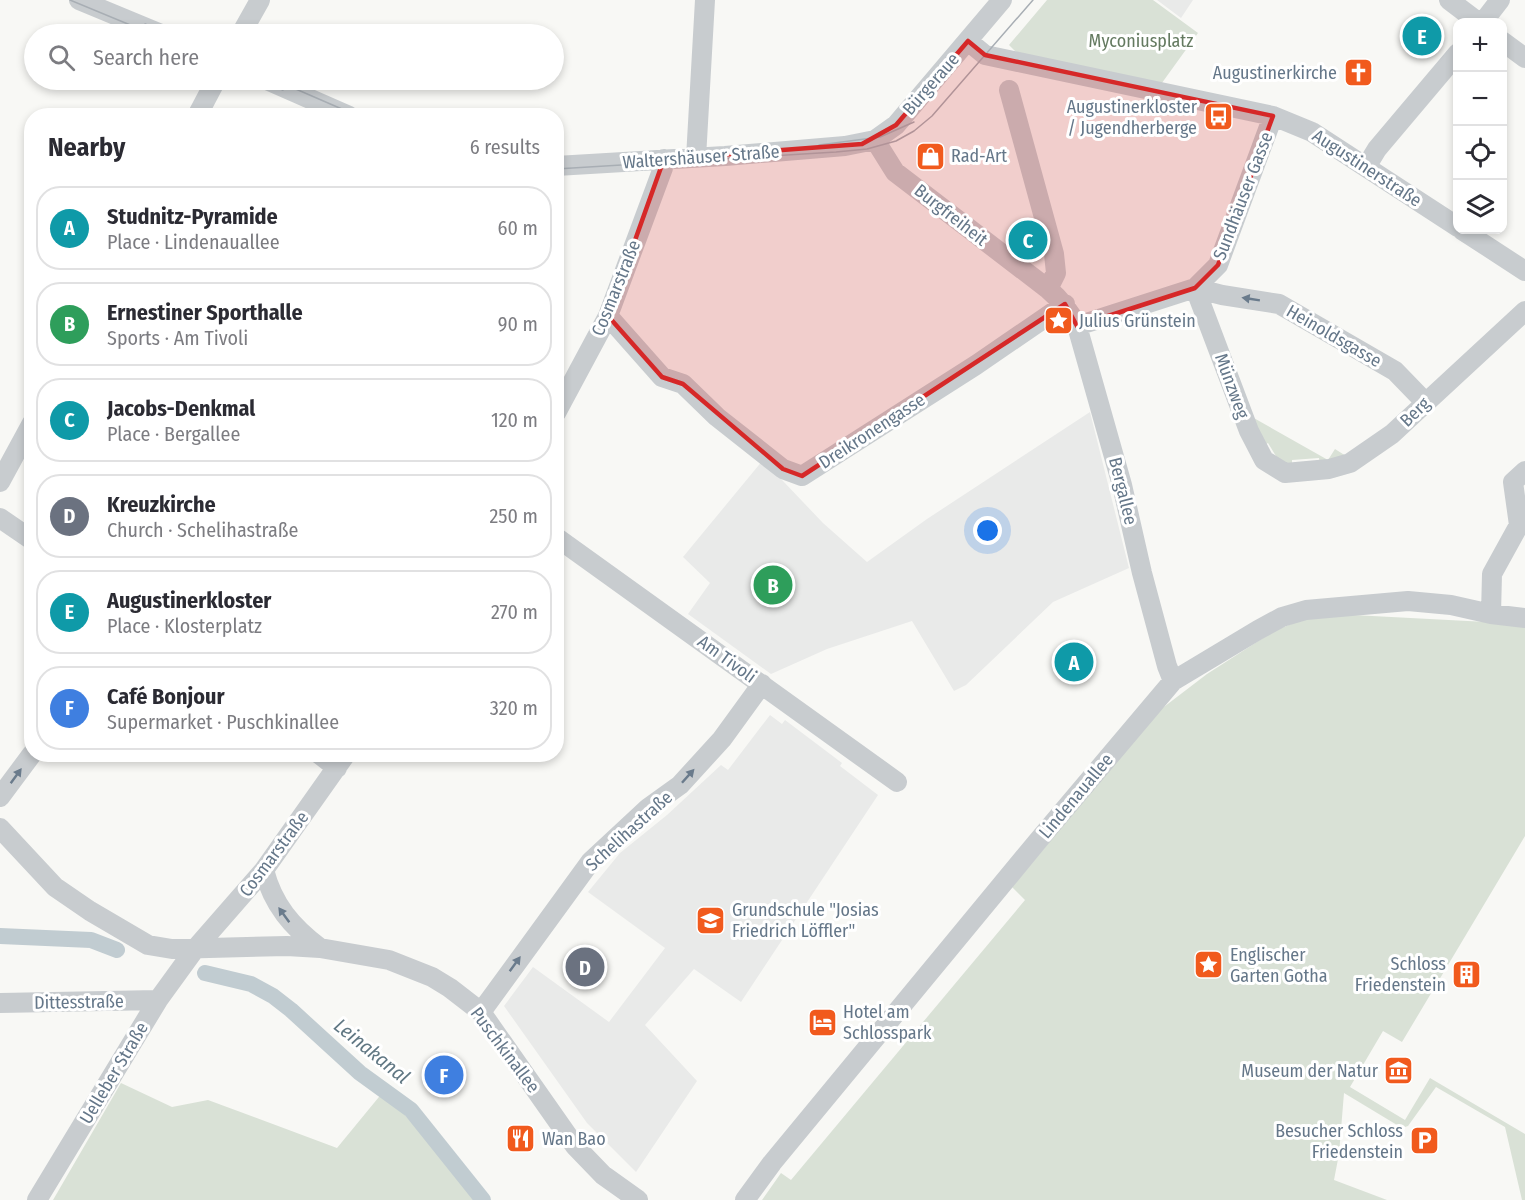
<!DOCTYPE html>
<meta charset="utf-8">
<style>
:root{--surface:#fff;--page:#f7f7f7;--text:#2b2b33;--muted:#7c7c81;--line:#e1e1e2;--accent:#0f766e}
body{margin:0;font-family:"Fira Sans Condensed",sans-serif;background:var(--page);color:var(--text)}
.controls{position:absolute;right:18px;top:18px;display:grid;overflow:hidden;border-radius:12px;box-shadow:0 3px 9px #0003}
.controls button{width:54px;height:54px;display:grid;place-items:center;padding:0;border:0;border-bottom:2px solid var(--line);background:var(--surface);color:var(--text);font:30px sans-serif}
.you{position:absolute;left:988px;top:531px;width:21px;height:21px;margin:-15px;border:4px solid #fff;border-radius:50%;background:#1a73e8;box-shadow:0 0 0 9px #1a73e833}
.badge{display:grid;place-items:center;width:39px;height:39px;border-radius:50%;background:var(--accent);color:#fff;font-size:20px;font-weight:700}
.pin{position:absolute;translate:-50% -50%;border:3px solid #fff;box-shadow:0 2px 6px #0006}
.list{margin:0;padding:0;list-style:none}
h2{display:flex;justify-content:space-between;align-items:center;height:78px;margin:0;padding:0 24px;font-size:26px}
h2 small{font-size:20px;font-weight:400;color:var(--muted)}
.list li{display:grid;grid-template-columns:39px 1fr auto;gap:18px;align-items:center;box-sizing:border-box;height:84px;margin:0 12px 12px;padding:0 12px;border:2px solid var(--line);border-radius:24px}
.list b{display:block;font-size:22px;white-space:nowrap}
.list p{margin:0;font-size:20px;white-space:nowrap;color:var(--muted)}
.list em{font-size:20px;font-style:normal;color:var(--muted)}
.icon{flex:none;width:33px;height:33px;fill:none;stroke:currentColor;stroke-width:2;stroke-linecap:round;stroke-linejoin:round}
.map{position:relative;flex:none;width:1525px;height:1200px;overflow:hidden}
.search{position:absolute;background:var(--surface);box-shadow:0 3px 9px #0003;left:24px;top:24px;width:540px;height:66px;display:flex;align-items:center;gap:15px;box-sizing:border-box;padding:0 21px;border-radius:33px;color:var(--muted);font-size:22px}
.panel{position:absolute;background:var(--surface);box-shadow:0 3px 9px #0003;left:24px;top:108px;width:540px;height:654px;border-radius:24px}
.map>svg:first-child{display:block}
.built{fill:#e9eae9}
.green{fill:#d9e1d6}
.lines{fill:none;stroke-linecap:round;stroke-linejoin:round}
.canal{stroke:#c1ccd1;stroke-width:16}
.minor{stroke:#c8cccf;stroke-width:20}
.tram{stroke:#a8aeb4;stroke-width:1.5}
.oneway{fill:#6a7b8c}
.marked{fill:#d62828;fill-opacity:0.2;stroke:#d62828;stroke-width:4.5;stroke-linejoin:round}
.labels{text-anchor:middle;dominant-baseline:central;stroke-width:6;stroke-linejoin:round;paint-order:stroke}
.park-label{font-size:18px;fill:#647a60;stroke:#fff}
.poi-label{font-size:18px;fill:#657789;stroke:#fff;text-anchor:start}
.street-label{font-size:18px;fill:#657789;stroke:#fff}
.water-label{font-size:20px;font-style:italic;fill:#617884;stroke:#fff}
</style>
<div class="map">
<svg width="1525" height="1200" viewBox="0 0 1525 1200">
<rect width="100%" height="100%" fill="#f8f8f5"/>
<path class="built" d="M 1157,0 L 1193,0 L 1181,18 Z
M 1090,412 L 1129,568 L 1053,602 L 966,685 L 954,691 L 912,621 L 827,649 L 771,674 L 688,614 L 710,583 L 683,557 L 763,460 L 823,523 L 867,562 L 927,519 Z
M 770,715 L 782,724 L 785,720 L 842,763 L 840,766 L 878,795 L 741,1002 L 694,969 L 645,1025 L 697,1081 L 636,1172 L 587,1123 L 504,1006 L 533,967 L 609,1022 L 665,948 L 588,892 L 620,853 L 667,815 L 721,765 L 728,770 Z"/>
<path class="green" d="M 1047,0 L 1153,0 L 1198,33 L 1159,87 L 1016,52 L 1009,45 Z
M 1252,417 L 1328,460 L 1335,449 L 1346,456 L 1320,465 L 1319,458 L 1292,460 L 1292,466 L 1282,466 L 1268,443 L 1263,446 Z
M 1334,614 L 1525,624 L 1525,836 L 1402,1042 L 1383,1031 L 1350,1087 L 1405,1120 L 1430,1078 L 1525,1134 L 1525,1200 L 1522,1200 L 1505,1127 L 1436,1087 L 1408,1126 L 1402,1128 L 1344,1093 L 1339,1154 L 1334,1180 L 1387,1200 L 762,1200 L 781,1173 L 791,1180 L 1025,900 L 1012,887 L 1156,713 L 1207,674 L 1274,631 L 1306,618 Z
M 121,1083 L 172,1107 L 208,1100 L 337,1148 L 383,1092 L 440,1152 L 478,1200 L 53,1200 Z"/>
<g class="lines">
<path class="canal" d="M 0,936 L 91,940 L 117,950
M 205,973 L 251,984 L 273,996 L 291,1010 L 360,1073 L 411,1110 L 483,1200"/>
<path class="minor" d="M 79,0 L 161,34
M 1449,0 L 1478,22
M 1483,22 L 1500,0
M 241,34 L 260,0
M 968,41 L 985,55 L 1273,116 L 1312,132 L 1458,227
M 1502,41 L 1525,58
M 267,80 L 349,116
M 1009,90 L 1054,254 L 1056,273 L 1048,289
M 197,116 L 216,80
M 875,140 L 895,172 L 1048,289 C 1061,300 1070,311 1077,326 L 1122,485 L 1142,573 L 1167,666 L 1173,681
M 696,158 L 705,0
M 556,166 L 725,156 L 845,146 L 875,140 L 896,125 L 1002,0
M 1366,167 L 1377,149 L 1458,53
M 1462,230 L 1525,271
M 1195,288 L 1249,431 L 1264,460 L 1285,473 L 1329,469 L 1350,463 L 1392,434 L 1525,311
M 1195,288 L 1222,295 L 1279,304 L 1395,371 L 1425,402
M 608,316 L 662,377 L 683,384 L 717,417 L 783,469 L 802,476 L 976,365 L 1065,304
M 1077,326 L 1195,288 L 1218,265 L 1273,116
M 556,413 L 608,316 L 663,168 L 664,159
M 0,482 L 32,423
M 0,518 L 32,540
M 556,537 L 897,782
M 1491,614 L 1492,574 L 1519,525 L 1513,482 L 1525,471
M 319,754 L 337,768
M 0,797 L 32,754
M 0,828 L 55,887 L 90,911 L 148,945 L 172,949 L 287,946 L 320,948 L 389,960 L 432,977 L 450,988 L 481,1012 L 575,1146 L 603,1175 L 638,1200
M 264,870 C 273,905 292,927 320,948
M 0,1003 L 158,1000
M 481,1012 L 591,861 L 648,808 L 680,785 L 722,739 L 762,684
M 37,1200 L 158,1000 L 195,949 L 264,870 L 346,754
M 745,1200 L 772,1163 L 1037,842 L 1173,681 L 1258,630 L 1282,617 L 1306,610 L 1408,601 L 1451,605 L 1491,614 L 1525,618"/>
<path class="tram" d="M 70,0 L 152,34
M 145,24 L 170,34
M 258,80 L 283,90
M 275,80 L 358,116
M 819,145 L 880,137 L 914,122
M 556,169 L 836,152 L 867,149 L 896,141 L 914,131 L 932,116 L 1033,0"/>
</g>
<defs><path id="oneway-solid" d="M-6-.8H1V-3.2L6.5 0L1 3.2V.8H-6Z" transform="scale(1.5)"/></defs>
<g class="oneway">
<use href="#oneway-solid" transform="translate(1251 299) rotate(-171)"/>
<use href="#oneway-solid" transform="translate(16 776) rotate(-54)"/>
<use href="#oneway-solid" transform="translate(688 776) rotate(-48)"/>
<use href="#oneway-solid" transform="translate(284 915) rotate(-126)"/>
<use href="#oneway-solid" transform="translate(515 964) rotate(-54)"/>
</g>
<path class="marked" d="M 968,41 L 985,55 L 1273,116 L 1218,265 L 1195,288 L 1077,326 L 1065,304 L 802,476 L 783,469 L 683,384 L 662,377 L 608,316 L 664,159 L 862,144 L 896,125 Z"/>
<defs>
<symbol id="church-square" viewBox="-11 -11 22 22"><rect x="-9" y="-9" width="18" height="18" rx="4" fill="#f15a1d" stroke="#fff"/><path d="M-1.2-6h2.4v3.5h3.3v2.4h-3.3V6h-2.4V-.1h-3.3v-2.4h3.3Z" fill="#fff"/></symbol>
<symbol id="bus-square" viewBox="-11 -11 22 22"><rect x="-9" y="-9" width="18" height="18" rx="4" fill="#f15a1d" stroke="#fff"/><path d="M-5-6H5V4H4V6H2V4H-2V6H-4V4H-5ZM-3.5-4V0h7V-4ZM-3.5 1.2v1.5H-2V1.2ZM2 1.2v1.5H3.5V1.2Z" fill="#fff"/></symbol>
<symbol id="shop-square" viewBox="-11 -11 22 22"><rect x="-9" y="-9" width="18" height="18" rx="4" fill="#f15a1d" stroke="#fff"/><path d="M-5-2.5h2.3a2.7 3.5 0 0 1 5.4 0H5L5.5 6h-11ZM-1.5-2.5h3a1.5 2.3 0 0 0-3 0Z" fill="#fff"/></symbol>
<symbol id="sight-square" viewBox="-11 -11 22 22"><rect x="-9" y="-9" width="18" height="18" rx="4" fill="#f15a1d" stroke="#fff"/><path d="M0-6L1.8-2.2L6-1.7L2.9 1.2L3.7 5.4L0 3.3L-3.7 5.4L-2.9 1.2L-6-1.7L-1.8-2.2Z" fill="#fff"/></symbol>
<symbol id="school-square" viewBox="-11 -11 22 22"><rect x="-9" y="-9" width="18" height="18" rx="4" fill="#f15a1d" stroke="#fff"/><path d="M0-5L7-2L0 1L-7-2ZM-4 1L0 2.5L4 1V4Q0 6-4 4Z" fill="#fff"/></symbol>
<symbol id="building-square" viewBox="-11 -11 22 22"><rect x="-9" y="-9" width="18" height="18" rx="4" fill="#f15a1d" stroke="#fff"/><path d="M-4-6H4V6H1V3H-1V6H-4ZM-2.5-4.3h1.7v1.8h-1.7ZM.8-4.3h1.7v1.8H.8ZM-2.5-1h1.7V.8h-1.7ZM.8-1h1.7V.8H.8Z" fill="#fff"/></symbol>
<symbol id="hotel-square" viewBox="-11 -11 22 22"><rect x="-9" y="-9" width="18" height="18" rx="4" fill="#f15a1d" stroke="#fff"/><path d="M-6-4.5h1.5V1H6V5H4.5V3h-9V5H-6ZM-4 0a1.8 1.8 0 1 1 3.6 0ZM.5 0V-2.5h3Q6-2.5 6 0Z" fill="#fff"/></symbol>
<symbol id="museum-square" viewBox="-11 -11 22 22"><rect x="-9" y="-9" width="18" height="18" rx="4" fill="#f15a1d" stroke="#fff"/><path d="M0-6L6-3V-2H-6V-3ZM-5-1h2V3h-2ZM-1-1h2V3h-2ZM3-1h2V3H3ZM-6 4H6V6H-6Z" fill="#fff"/></symbol>
<symbol id="restaurant-square" viewBox="-11 -11 22 22"><rect x="-9" y="-9" width="18" height="18" rx="4" fill="#f15a1d" stroke="#fff"/><path d="M-5-6h1v4h1v-4h1v4h1v-4h1v5L-1.5 .5V6h-2V.5L-5-1ZM5-6V6H3V1.5H1.5Q1.5-4 5-6Z" fill="#fff"/></symbol>
<symbol id="parking-square" viewBox="-11 -11 22 22"><rect x="-9" y="-9" width="18" height="18" rx="4" fill="#f15a1d" stroke="#fff"/><path d="M-3.5-5.5H1a3.5 3.5 0 0 1 0 7H-1V5.5H-3.5ZM-1-3.4V-.6H.8a1.4 1.4 0 0 0 0-2.8Z" fill="#fff"/></symbol>
</defs>
<g fill-rule="evenodd">
<use href="#church-square" x="1342" y="56" width="33" height="33"/>
<use href="#bus-square" x="1202" y="100" width="33" height="33"/>
<use href="#shop-square" x="914" y="140" width="33" height="33"/>
<use href="#sight-square" x="1042" y="304" width="33" height="33"/>
<use href="#school-square" x="694" y="904" width="33" height="33"/>
<use href="#sight-square" x="1192" y="948" width="33" height="33"/>
<use href="#building-square" x="1450" y="958" width="33" height="33"/>
<use href="#hotel-square" x="806" y="1006" width="33" height="33"/>
<use href="#museum-square" x="1382" y="1054" width="33" height="33"/>
<use href="#restaurant-square" x="504" y="1122" width="33" height="33"/>
<use href="#parking-square" x="1408" y="1124" width="33" height="33"/>
</g>
<g class="labels">
<g class="park-label">
<text x="1141" y="41">Myconiusplatz</text>
</g>
<g class="poi-label">
<text x="1337" y="73" text-anchor="end">Augustinerkirche</text>
<text x="1197" y="107" text-anchor="end">Augustinerkloster<tspan x="1197" dy="21">/ Jugendherberge</tspan></text>
<text x="951" y="156">Rad-Art</text>
<text x="1079" y="321">Julius Grünstein</text>
<text x="732" y="910">Grundschule "Josias<tspan x="732" dy="21">Friedrich Löffler"</tspan></text>
<text x="1230" y="955">Englischer<tspan x="1230" dy="21">Garten Gotha</tspan></text>
<text x="1446" y="964" text-anchor="end">Schloss<tspan x="1446" dy="21">Friedenstein</tspan></text>
<text x="843" y="1012">Hotel am<tspan x="843" dy="21">Schlosspark</tspan></text>
<text x="1378" y="1071" text-anchor="end">Museum der Natur</text>
<text x="1403" y="1131" text-anchor="end">Besucher Schloss<tspan x="1403" dy="21">Friedenstein</tspan></text>
<text x="542" y="1139">Wan Bao</text>
</g>
<g class="street-label">
<text transform="translate(931 84) rotate(-49)">Bürgeraue</text>
<text transform="translate(701 157) rotate(-4)">Waltershäuser Straße</text>
<text transform="translate(1367 168) rotate(33)">Augustinerstraße</text>
<text transform="translate(1243 196) rotate(-69)">Sundhäuser Gasse</text>
<text transform="translate(951 215) rotate(38)">Burgfreiheit</text>
<text transform="translate(616 288) rotate(-68)">Cosmarstraße</text>
<text transform="translate(1334 336) rotate(30)">Heinoldsgasse</text>
<text transform="translate(1232 386) rotate(70)">Münzweg</text>
<text transform="translate(1415 412) rotate(-44)">Berg</text>
<text transform="translate(872 431) rotate(-33)">Dreikronengasse</text>
<text transform="translate(1123 491) rotate(76)">Bergallee</text>
<text transform="translate(727 659) rotate(36)">Am Tivoli</text>
<text transform="translate(1076 796) rotate(-50)">Lindenauallee</text>
<text transform="translate(629 831) rotate(-42)">Schelihastraße</text>
<text transform="translate(274 854) rotate(-53)">Cosmarstraße</text>
<text transform="translate(79 1002) rotate(-1)">Dittesstraße</text>
<text transform="translate(505 1050) rotate(53)">Puschkinallee</text>
<text transform="translate(114 1073) rotate(-59)">Uelleber Straße</text>
</g>
<g class="water-label">
<text transform="translate(372 1051) rotate(39)">Leinakanal</text>
</g>
</g>
</svg>
<div class="controls">
<button>+</button>
<button>−</button>
<button><svg class="icon" aria-label="locate" viewBox="0 0 24 24"><circle cx="12" cy="12" r="6"/><path d="M12 2v4M12 18v4M2 12h4M18 12h4"/></svg></button>
<button><svg class="icon" aria-label="layers" viewBox="0 0 24 24"><path d="M12 4l9 5-9 5-9-5zM3 14l9 5 9-5"/></svg></button>
</div>
<div class="you"></div>
<div class="pin badge" style="left:1074px;top:662px;background:#0f9aa8">A</div>
<div class="pin badge" style="left:773px;top:585px;background:#2e9e5b">B</div>
<div class="pin badge" style="left:1028px;top:240px;background:#0f9aa8">C</div>
<div class="pin badge" style="left:585px;top:967px;background:#6b7280">D</div>
<div class="pin badge" style="left:1422px;top:36px;background:#0f9aa8">E</div>
<div class="pin badge" style="left:444px;top:1075px;background:#3f7fe0">F</div>
<div class="search"><svg class="icon" aria-label="search" viewBox="0 0 24 24"><circle cx="10" cy="10" r="6"/><path d="M15 15l6 6"/></svg>Search here</div>
<section class="panel">
<h2>Nearby<small>6 results</small></h2>
<ul class="list">
<li><span class="badge" style="background:#0f9aa8">A</span><div><b>Studnitz-Pyramide</b><p>Place · Lindenauallee</p></div><em>60 m</em></li>
<li><span class="badge" style="background:#2e9e5b">B</span><div><b>Ernestiner Sporthalle</b><p>Sports · Am Tivoli</p></div><em>90 m</em></li>
<li><span class="badge" style="background:#0f9aa8">C</span><div><b>Jacobs-Denkmal</b><p>Place · Bergallee</p></div><em>120 m</em></li>
<li><span class="badge" style="background:#6b7280">D</span><div><b>Kreuzkirche</b><p>Church · Schelihastraße</p></div><em>250 m</em></li>
<li><span class="badge" style="background:#0f9aa8">E</span><div><b>Augustinerkloster</b><p>Place · Klosterplatz</p></div><em>270 m</em></li>
<li><span class="badge" style="background:#3f7fe0">F</span><div><b>Café Bonjour</b><p>Supermarket · Puschkinallee</p></div><em>320 m</em></li>
</ul>
</section>
</div>
